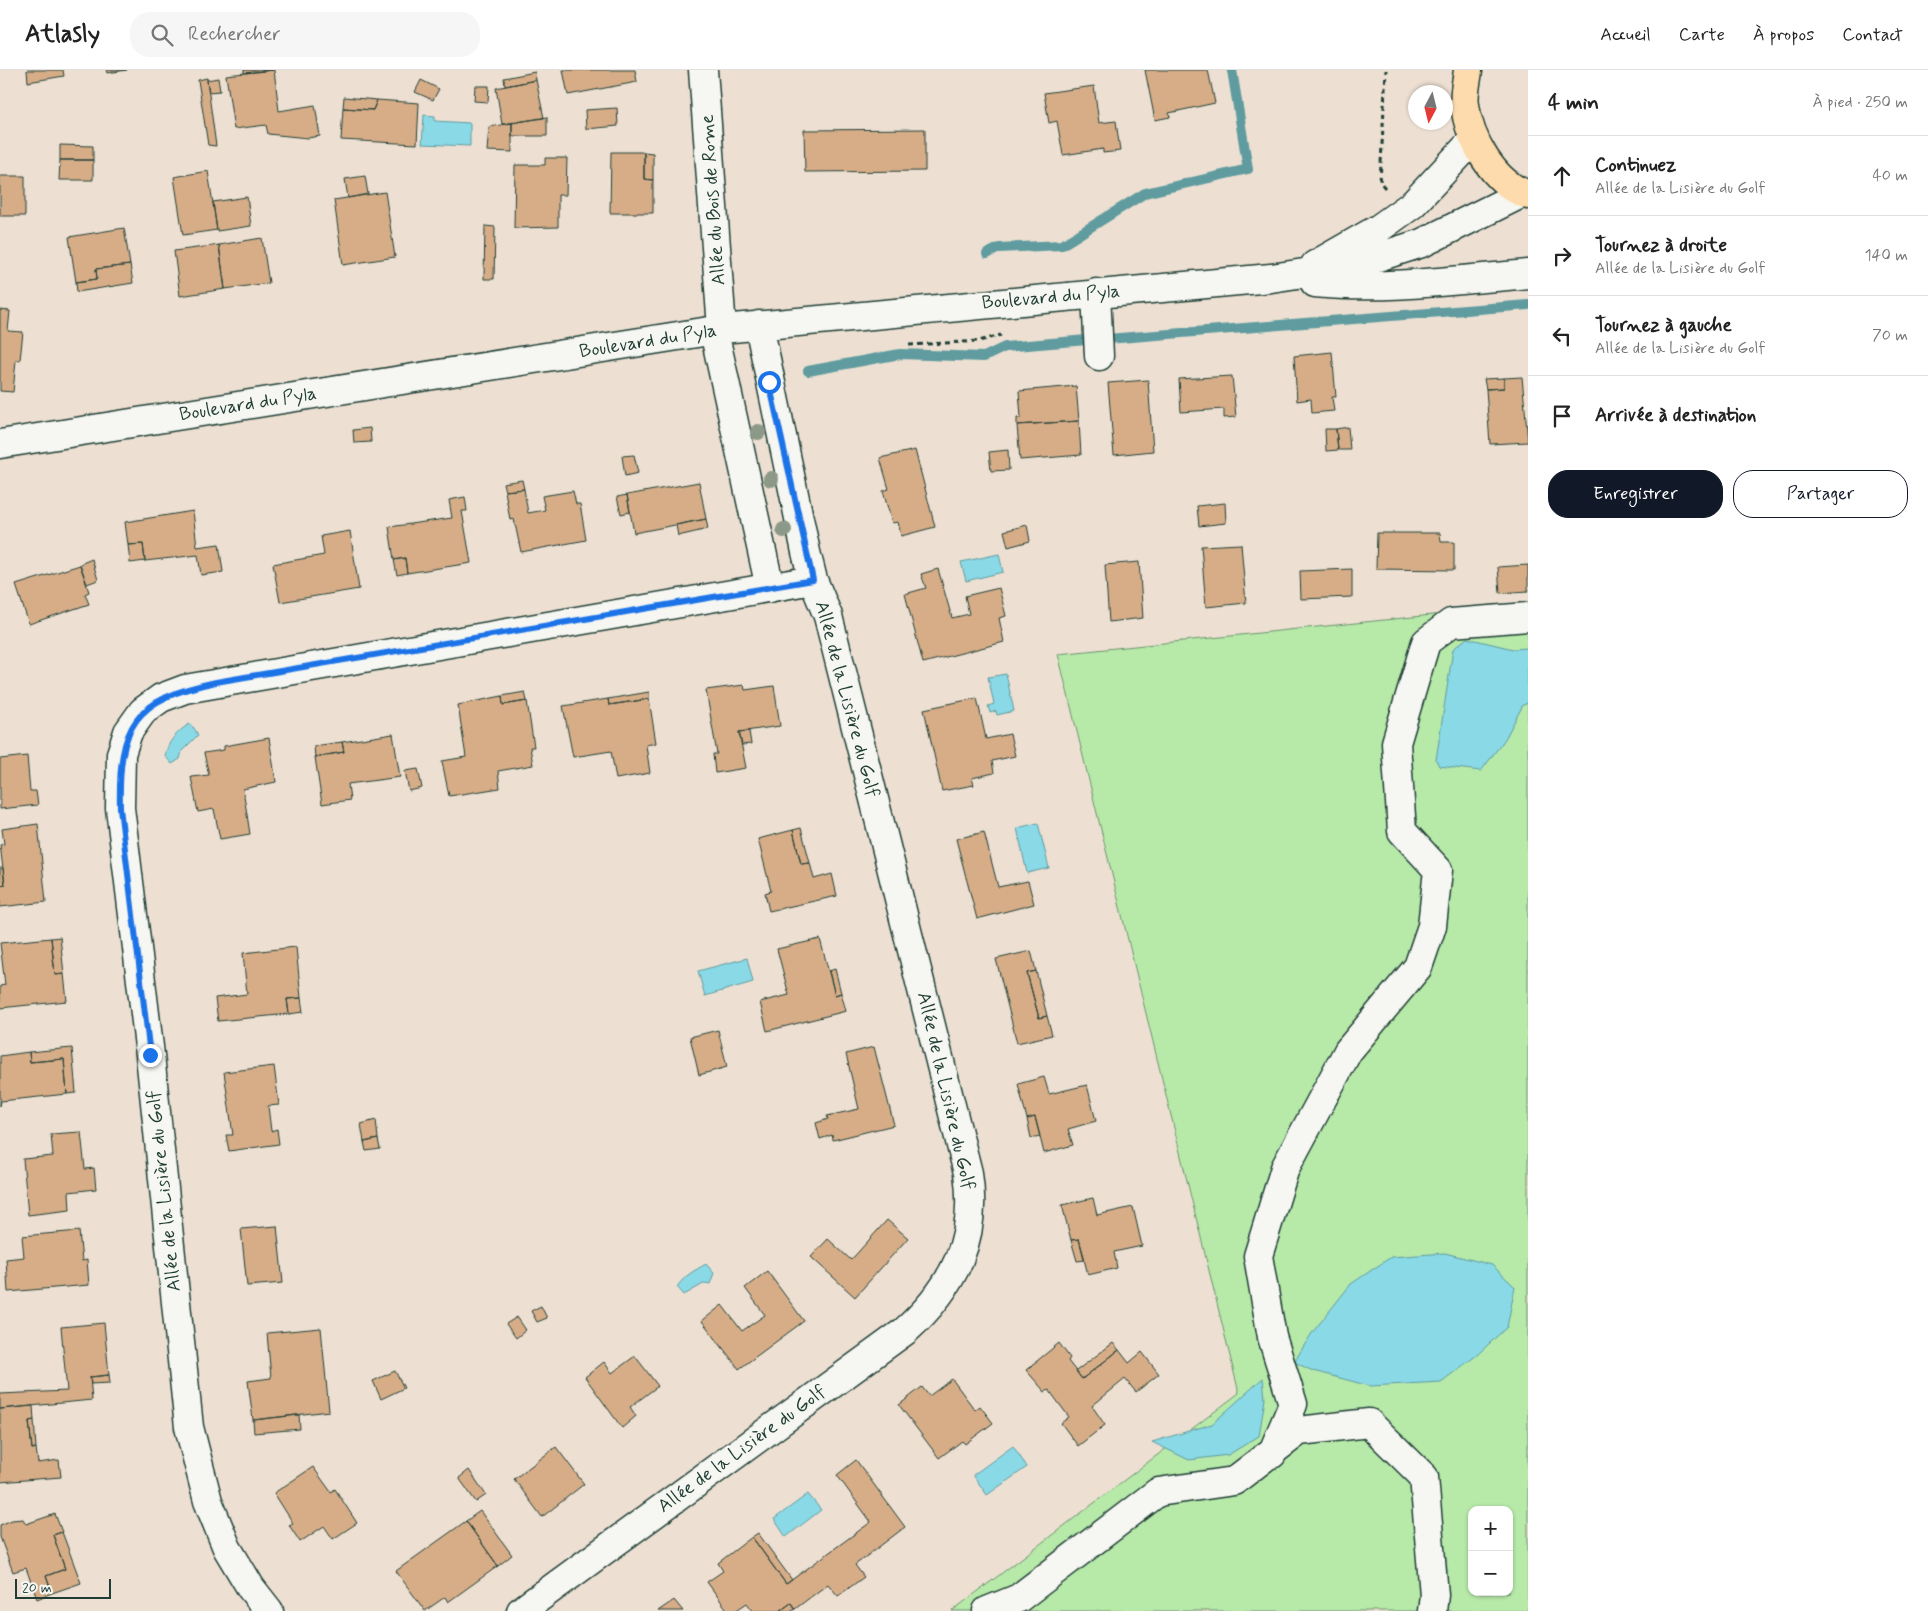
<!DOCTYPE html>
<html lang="fr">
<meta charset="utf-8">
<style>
:root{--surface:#fff;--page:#f6f6f6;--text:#222;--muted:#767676;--line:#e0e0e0;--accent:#111827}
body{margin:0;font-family:Mynerve,sans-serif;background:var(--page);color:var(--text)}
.controls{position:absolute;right:15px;bottom:15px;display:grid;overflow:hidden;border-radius:10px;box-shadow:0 1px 4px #0004}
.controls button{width:45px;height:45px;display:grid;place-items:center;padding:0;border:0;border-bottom:1px solid var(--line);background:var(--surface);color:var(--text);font:25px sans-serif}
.compass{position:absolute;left:1408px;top:15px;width:45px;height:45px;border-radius:50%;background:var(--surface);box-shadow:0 1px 4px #0004;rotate:187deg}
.scale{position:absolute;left:15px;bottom:12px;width:96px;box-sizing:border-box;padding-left:5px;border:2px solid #1f3d34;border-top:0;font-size:14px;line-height:18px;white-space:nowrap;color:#1f3d34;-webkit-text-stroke:4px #f6f6f2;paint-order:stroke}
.stop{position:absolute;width:15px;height:15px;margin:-11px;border:4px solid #1a73e8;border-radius:50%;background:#fff}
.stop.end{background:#1a73e8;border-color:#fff;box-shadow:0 1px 5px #0008}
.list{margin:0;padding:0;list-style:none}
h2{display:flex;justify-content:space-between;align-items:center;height:65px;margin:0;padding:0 20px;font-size:21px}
h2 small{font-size:16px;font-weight:400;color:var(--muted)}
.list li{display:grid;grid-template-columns:32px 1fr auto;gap:15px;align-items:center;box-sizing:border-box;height:80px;padding:0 20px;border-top:1px solid var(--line)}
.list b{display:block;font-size:19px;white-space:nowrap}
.list p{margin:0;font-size:16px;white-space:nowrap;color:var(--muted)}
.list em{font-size:16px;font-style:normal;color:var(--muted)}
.actions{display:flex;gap:10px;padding:15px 20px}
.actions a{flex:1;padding:11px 0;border:1px solid var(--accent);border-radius:20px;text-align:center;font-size:18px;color:var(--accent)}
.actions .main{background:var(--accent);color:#fff}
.icon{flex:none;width:28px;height:28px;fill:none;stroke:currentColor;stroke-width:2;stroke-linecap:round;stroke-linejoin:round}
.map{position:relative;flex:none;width:1528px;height:1541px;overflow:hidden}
header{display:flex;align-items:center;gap:30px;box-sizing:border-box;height:70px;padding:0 25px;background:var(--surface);border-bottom:1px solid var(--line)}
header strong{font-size:24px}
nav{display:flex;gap:28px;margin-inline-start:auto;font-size:18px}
.search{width:350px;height:45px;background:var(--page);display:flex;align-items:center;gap:12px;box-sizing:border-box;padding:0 18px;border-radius:20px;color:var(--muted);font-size:19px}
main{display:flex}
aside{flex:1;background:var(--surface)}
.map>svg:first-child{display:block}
.green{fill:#b7e9a9;stroke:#6b936e;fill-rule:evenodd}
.water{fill:#8ad9e7;stroke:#5f9b9f}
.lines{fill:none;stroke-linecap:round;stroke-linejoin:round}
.stream{stroke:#5f9b9f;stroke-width:10}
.building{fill:#d7ad88;stroke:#1f3d34}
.minor-casing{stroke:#1f3d34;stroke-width:31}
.major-casing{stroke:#1f3d34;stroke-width:31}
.path{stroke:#1f3d34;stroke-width:3;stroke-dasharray:5 4;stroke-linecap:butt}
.minor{stroke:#f6f6f2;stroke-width:28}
.major{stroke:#fedbac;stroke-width:28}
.tree{fill:#8c9988}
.route{stroke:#1a73e8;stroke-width:6}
.labels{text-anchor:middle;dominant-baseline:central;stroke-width:5;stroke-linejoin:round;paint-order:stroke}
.street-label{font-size:19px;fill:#1f3d34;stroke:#f6f6f2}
</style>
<header>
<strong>Atlasly</strong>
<div class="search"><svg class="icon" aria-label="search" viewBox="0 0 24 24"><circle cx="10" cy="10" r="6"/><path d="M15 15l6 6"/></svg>Rechercher</div>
<nav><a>Accueil</a><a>Carte</a><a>À propos</a><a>Contact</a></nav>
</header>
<main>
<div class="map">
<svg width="1528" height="1541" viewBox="0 0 1528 1541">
<rect width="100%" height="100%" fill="#ede0d2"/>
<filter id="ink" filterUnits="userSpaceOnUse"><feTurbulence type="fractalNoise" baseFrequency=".02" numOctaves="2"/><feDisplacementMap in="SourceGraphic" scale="10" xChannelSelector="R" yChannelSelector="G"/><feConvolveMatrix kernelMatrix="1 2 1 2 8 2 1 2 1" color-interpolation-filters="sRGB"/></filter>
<g filter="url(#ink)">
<path class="green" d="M 1528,535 L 1528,1541 L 952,1541 L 1239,1323 L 1058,584 ZM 1472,1440 L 1509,1440 L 1509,1522 L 1472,1522 Z"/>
<path class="water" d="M 424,45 L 435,46 L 435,51 L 470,53 L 470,76 L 422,74 Z
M 999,484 L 1003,502 L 966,511 L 961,492 Z
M 1467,568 L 1513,579 L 1528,578 L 1528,633 L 1523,635 L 1505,669 L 1481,701 L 1439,696 L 1436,690 L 1453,579 Z
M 1006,604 L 1014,641 L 997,645 L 996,641 L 990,643 L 988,636 L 994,634 L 988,607 Z
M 189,654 L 194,658 L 198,665 L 182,681 L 180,689 L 172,694 L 165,686 C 168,671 176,663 189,654 Z
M 1038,753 L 1049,798 L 1027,803 L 1017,758 Z
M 747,888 L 753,912 L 705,926 L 698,901 Z
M 1445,1183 L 1492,1195 L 1515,1217 L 1507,1257 L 1477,1285 L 1441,1312 L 1370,1316 L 1313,1301 L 1294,1292 L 1312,1263 L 1351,1214 L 1391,1187 Z
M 706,1194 L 714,1203 L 710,1214 L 705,1213 L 684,1225 L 677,1217 C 686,1204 694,1201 706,1194 Z
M 1263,1308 L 1265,1329 L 1259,1366 L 1228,1385 L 1189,1390 L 1152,1372 L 1212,1354 Z
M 1013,1376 L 1027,1397 L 987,1425 L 973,1405 Z
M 808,1424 L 821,1440 L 786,1467 L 774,1449 Z"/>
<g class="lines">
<path class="stream" d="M 987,184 L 999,178 L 1062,175 L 1145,123 L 1248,99 L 1232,0
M 1107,269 L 1528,235
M 808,301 L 900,284 L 984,287 L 1005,277 L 1087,270"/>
</g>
<path class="building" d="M 27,0 L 63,0 L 64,6 L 28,12 Z
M 106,0 L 127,0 L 107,3 Z
M 244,0 L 273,0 L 244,3 Z
M 274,0 L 279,41 L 315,35 L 320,66 L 308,68 L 268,64 L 266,55 L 234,59 L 226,5 Z
M 563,0 L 635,0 L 637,12 L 568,25 Z
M 1145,0 L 1208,0 L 1215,33 L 1169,43 L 1170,47 L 1155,50 Z
M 535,2 L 536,10 L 505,16 L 504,8 Z
M 207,8 L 207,10 L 216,76 L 208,75 L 198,10 Z
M 218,8 L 220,21 L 209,22 L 207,10 Z
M 421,10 L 439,19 L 433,30 L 415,22 Z
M 536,10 L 544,48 L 502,54 L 496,18 Z
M 475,16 L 489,16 L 488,32 L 474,31 Z
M 1094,16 L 1099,53 L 1116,51 L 1120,81 L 1103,83 L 1103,79 L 1063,85 L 1057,51 L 1049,53 L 1044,23 Z
M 344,27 L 377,30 L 373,40 L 343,38 Z
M 377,30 L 419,33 L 417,74 L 341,70 L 343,38 L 373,40 Z
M 617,38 L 618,56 L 586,59 L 585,40 Z
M 547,47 L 547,66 L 512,66 L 512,53 Z
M 512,53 L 512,82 L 487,81 L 489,57 Z
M 925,59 L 925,101 L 805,102 L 804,60 Z
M 60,75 L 93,76 L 93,90 L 60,90 Z
M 611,82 L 644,82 L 644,109 L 653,110 L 653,143 L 610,143 Z
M 644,82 L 653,83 L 653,110 L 644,109 Z
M 545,88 L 567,88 L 566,125 L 558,125 L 558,157 L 514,158 L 515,95 L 545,95 Z
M 60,90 L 93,90 L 93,110 L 59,110 Z
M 208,101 L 217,160 L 183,165 L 174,107 Z
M 0,106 L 25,106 L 25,146 L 0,146 Z
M 365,106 L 368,124 L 348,128 L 345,109 Z
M 385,122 L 395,187 L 343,195 L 334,130 Z
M 247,127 L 251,156 L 217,161 L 213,132 Z
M 485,156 L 495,157 L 494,209 L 484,209 Z
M 124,158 L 130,195 L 96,199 L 97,209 L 76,212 L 69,167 Z
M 262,168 L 269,213 L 225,219 L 219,175 Z
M 219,175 L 225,219 L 180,226 L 174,181 Z
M 130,195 L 133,213 L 77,222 L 76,212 L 97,209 L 96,199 Z
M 0,240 L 10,241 L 8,261 L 23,262 L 20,290 L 16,290 L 13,322 L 0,321 Z
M 1332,282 L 1336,327 L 1332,327 L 1334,341 L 1312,343 L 1311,329 L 1297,331 L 1294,286 Z
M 1232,306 L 1236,347 L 1224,348 L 1224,339 L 1181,342 L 1179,309 Z
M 1522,307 L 1528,372 L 1490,374 L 1486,319 L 1504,318 L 1504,308 Z
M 1504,308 L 1504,318 L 1486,319 L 1484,309 Z
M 1148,310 L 1153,381 L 1114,385 L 1108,313 Z
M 1076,316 L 1079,351 L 1017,355 L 1017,348 L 1021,348 L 1019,321 Z
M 1079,351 L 1081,385 L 1020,390 L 1017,355 Z
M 1348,357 L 1350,380 L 1338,380 L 1336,359 Z
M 370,358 L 371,372 L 354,373 L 353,360 Z
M 1325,359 L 1336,359 L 1338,380 L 1326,381 Z
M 915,380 L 935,457 L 901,466 L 898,452 L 892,453 L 883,421 L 889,419 L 880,388 Z
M 1008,380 L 1009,400 L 991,401 L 989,382 Z
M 634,385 L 638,403 L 625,406 L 622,386 Z
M 522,410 L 524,419 L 505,421 L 503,413 Z
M 699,412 L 706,449 L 634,463 L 627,425 Z
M 524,419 L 528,443 L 545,440 L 542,426 L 573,421 L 576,434 L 580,434 L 586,470 L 521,482 L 514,449 L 510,450 L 505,421 Z
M 627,425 L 630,442 L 621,444 L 617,427 Z
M 465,427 L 467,441 L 462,441 L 471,493 L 407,503 L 405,488 L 394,490 L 389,457 L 452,448 L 449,430 Z
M 1225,433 L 1226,453 L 1199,456 L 1197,436 Z
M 193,441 L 197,477 L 219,474 L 223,502 L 201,505 L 198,485 L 145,491 L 143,474 L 128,475 L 125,452 Z
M 706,449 L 708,459 L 678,466 L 676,455 Z
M 1027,455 L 1030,471 L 1008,477 L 1004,461 Z
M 350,461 L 359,519 L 280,532 L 273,494 L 324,485 L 321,466 Z
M 1377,463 L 1440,463 L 1441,472 L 1454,472 L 1454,500 L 1376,499 Z
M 143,474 L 145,491 L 130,493 L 128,475 Z
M 1241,474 L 1246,533 L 1206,537 L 1201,476 Z
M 405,488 L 407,503 L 397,505 L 394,490 Z
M 92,489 L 98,510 L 87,514 L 80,494 Z
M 1139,492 L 1143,548 L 1109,552 L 1105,495 Z
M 80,495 L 89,522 L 85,524 L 89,534 L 29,554 L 16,515 Z
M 1528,495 L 1528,521 L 1500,523 L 1498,497 Z
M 938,499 L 952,548 L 969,544 L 965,526 L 999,518 L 1006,546 L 999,548 L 1004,572 L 923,593 L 905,524 L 926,518 L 921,504 Z
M 1352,499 L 1352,527 L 1301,529 L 1300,501 Z
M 744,615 L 745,620 L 774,616 L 780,656 L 739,662 L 746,698 L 715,703 L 713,684 L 717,684 L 706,620 Z
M 525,622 L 527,631 L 503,635 L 502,626 Z
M 649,622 L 649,629 L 609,635 L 608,629 Z
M 502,626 L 503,635 L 527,631 L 534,677 L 530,677 L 533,695 L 498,701 L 500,718 L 449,726 L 442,691 L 466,687 L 458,635 Z
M 977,628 L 986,669 L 1010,664 L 1015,686 L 992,691 L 994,703 L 972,708 L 974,715 L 942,721 L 924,639 Z
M 608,629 L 609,635 L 649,629 L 656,673 L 646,675 L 650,703 L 616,709 L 611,681 L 573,687 L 563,636 Z
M 749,661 L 751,674 L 742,675 L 739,662 Z
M 393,664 L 400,707 L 348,714 L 350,730 L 322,734 L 315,687 L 344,682 L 342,672 Z
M 269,668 L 276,712 L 243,719 L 250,764 L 220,769 L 214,739 L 198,742 L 191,707 L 209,705 L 204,683 L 224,680 L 224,676 Z
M 342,672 L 344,682 L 315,687 L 314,676 Z
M 27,686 L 30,721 L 36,721 L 38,735 L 0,739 L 0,689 Z
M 418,699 L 422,718 L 409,721 L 405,701 Z
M 38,754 L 46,832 L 0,837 L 0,816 L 5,815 L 0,775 L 4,774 L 2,759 Z
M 801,758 L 810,793 L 801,794 L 793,760 Z
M 793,760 L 801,794 L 810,793 L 814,809 L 832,804 L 837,826 L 769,841 L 765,823 L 771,821 L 758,769 Z
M 984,762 L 998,817 L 1028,811 L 1034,834 L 977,849 L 956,769 Z
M 0,798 L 3,798 L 5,815 L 0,816 Z
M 60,867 L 64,904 L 55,905 L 51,868 Z
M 51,868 L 55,905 L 64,904 L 67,931 L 0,938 L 0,916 L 5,915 L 0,873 Z
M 820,869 L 835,925 L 841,923 L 846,941 L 767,961 L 760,932 L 789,925 L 777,879 Z
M 296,877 L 301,928 L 287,929 L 289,944 L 218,951 L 215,928 L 247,924 L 243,883 Z
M 1031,881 L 1036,901 L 1027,903 L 1039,948 L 1047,946 L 1052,965 L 1017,973 L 996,889 Z
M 835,899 L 841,923 L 835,925 L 829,901 Z
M 1036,901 L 1047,946 L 1039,948 L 1027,903 Z
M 301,928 L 303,942 L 289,944 L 287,929 Z
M 718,960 L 727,997 L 699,1005 L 690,967 Z
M 874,977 L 894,1055 L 833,1070 L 832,1065 L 820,1069 L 816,1053 L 828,1049 L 827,1046 L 859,1039 L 846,984 Z
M 72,978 L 76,1023 L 67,1024 L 64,989 L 30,992 L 29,982 Z
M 29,982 L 30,992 L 64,989 L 67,1024 L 1,1031 L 0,1036 L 0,986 Z
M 274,996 L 279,1035 L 268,1036 L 271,1061 L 277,1059 L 279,1074 L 229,1081 L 226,1065 L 233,1065 L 224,1002 Z
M 1044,1007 L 1049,1024 L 1087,1015 L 1096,1051 L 1068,1059 L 1073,1075 L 1044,1083 L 1035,1047 L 1027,1049 L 1018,1014 Z
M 1035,1047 L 1040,1066 L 1031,1068 L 1027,1049 Z
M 376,1050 L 378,1069 L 364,1072 L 361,1054 Z
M 81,1062 L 85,1099 L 94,1098 L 96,1119 L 69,1122 L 70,1140 L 28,1145 L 23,1089 L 53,1086 L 51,1064 Z
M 378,1069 L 380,1079 L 366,1081 L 364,1072 Z
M 1093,1128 L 1097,1145 L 1133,1137 L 1142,1176 L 1114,1182 L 1117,1198 L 1088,1205 L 1079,1169 L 1071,1170 L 1062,1135 Z
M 887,1150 L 908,1168 L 855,1227 L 811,1187 L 828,1169 L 851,1190 Z
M 277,1156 L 283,1213 L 247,1216 L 241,1159 Z
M 79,1161 L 82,1191 L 87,1190 L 89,1215 L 8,1222 L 6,1189 L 24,1187 L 22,1166 Z
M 1079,1169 L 1085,1190 L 1077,1191 L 1071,1170 Z
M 767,1201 L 804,1251 L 739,1299 L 702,1251 L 722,1235 L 742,1261 L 765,1245 L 745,1218 Z
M 541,1236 L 547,1248 L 537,1252 L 531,1241 Z
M 517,1247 L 526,1260 L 516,1268 L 506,1254 Z
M 104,1253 L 109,1305 L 90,1307 L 92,1330 L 0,1339 L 0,1324 L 67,1321 L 61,1257 Z
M 321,1258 L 329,1341 L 253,1350 L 248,1311 L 271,1308 L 267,1263 Z
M 1059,1273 L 1070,1288 L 1068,1291 L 1082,1309 L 1119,1280 L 1129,1293 L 1142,1282 L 1159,1304 L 1136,1322 L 1125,1309 L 1092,1336 L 1105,1355 L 1078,1376 L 1061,1353 L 1069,1347 L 1049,1320 L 1045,1322 L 1026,1300 Z
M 1113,1273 L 1119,1280 L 1082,1309 L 1076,1301 Z
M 635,1286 L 658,1316 L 630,1337 L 636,1346 L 622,1358 L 585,1307 L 604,1292 L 612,1303 Z
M 395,1301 L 404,1318 L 381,1329 L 373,1311 Z
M 109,1305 L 110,1313 L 91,1314 L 90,1307 Z
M 952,1309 L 975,1340 L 980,1336 L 993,1353 L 965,1374 L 962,1371 L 939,1388 L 899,1335 L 922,1317 L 929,1326 Z
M 33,1336 L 34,1350 L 29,1351 L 32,1379 L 36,1378 L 38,1393 L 59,1390 L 61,1407 L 0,1412 L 0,1339 Z
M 299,1345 L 300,1359 L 254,1363 L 253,1350 Z
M 34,1350 L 36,1378 L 32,1379 L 29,1351 Z
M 556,1377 L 584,1414 L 542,1447 L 514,1409 Z
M 856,1390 L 905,1457 L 855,1495 L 864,1507 L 838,1526 L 828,1514 L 795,1539 L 791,1533 L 780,1541 L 753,1541 L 747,1533 L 735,1541 L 728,1541 L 707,1512 L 723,1501 L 718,1493 L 752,1467 L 786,1514 L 871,1452 L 837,1405 Z
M 313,1397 L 331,1422 L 335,1419 L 357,1453 L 333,1469 L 324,1456 L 300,1472 L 289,1455 L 293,1453 L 274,1423 Z
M 469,1400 L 486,1425 L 476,1432 L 459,1408 Z
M 480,1441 L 512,1485 L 498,1496 L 466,1451 Z
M 55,1444 L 62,1462 L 53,1465 L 65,1499 L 46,1506 L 52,1523 L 37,1529 L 26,1498 L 13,1502 L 0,1467 L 0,1455 L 12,1450 L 23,1449 L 26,1454 Z
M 466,1451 L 498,1496 L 448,1532 L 445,1527 L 425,1541 L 396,1501 Z
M 62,1462 L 81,1513 L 52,1523 L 46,1506 L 65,1499 L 53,1465 Z
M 758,1463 L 792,1510 L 786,1514 L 752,1467 Z
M 674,1530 L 683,1541 L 658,1541 Z
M 791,1533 L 795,1539 L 792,1541 L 780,1541 Z"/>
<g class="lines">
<defs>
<path id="minor" d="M 703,0 L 722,259
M 1315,195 L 1378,159 L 1413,134 L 1473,70
M 1315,213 C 1385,220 1458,210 1528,204
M 1096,223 L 1099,286
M 714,261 L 770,518
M 0,374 L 722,259 L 1271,208 L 1350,196 L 1422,173 L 1523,123
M 1272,1384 L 1293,1334 L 1272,1267 L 1258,1186 L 1285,1098 L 1348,981 L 1418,897 L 1432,856 L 1438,800 L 1402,761 L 1396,673 L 1426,572 L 1451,553 L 1528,547
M 269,1541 L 251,1518 L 227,1478 L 208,1431 L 189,1357 L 150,985 L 120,738 L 121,684 L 128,662 L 143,641 L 161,628 L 185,619 L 813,510
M 521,1541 L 905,1261 C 954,1217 978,1169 968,1103 L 828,546 L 813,510 L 806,482 L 759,255
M 987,1541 L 1019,1528 L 1158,1422 L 1234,1411 L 1299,1361 L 1369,1353 L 1424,1407 L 1434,1525 L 1432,1541"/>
<path id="major" d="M 1468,0 C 1467,11 1463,24 1465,35 C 1469,69 1493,113 1528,125"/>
</defs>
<use href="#minor" class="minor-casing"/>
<use href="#major" class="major-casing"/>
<path class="path" d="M 1385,118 L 1380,112 L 1386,0
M 909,275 L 979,271 L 1001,265"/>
<use href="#minor" class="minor"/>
<use href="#major" class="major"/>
</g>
<g class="tree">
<circle cx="758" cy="362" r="8"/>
<circle cx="771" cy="409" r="8"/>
<circle cx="784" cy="460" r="8"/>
</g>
</g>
<g class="lines" filter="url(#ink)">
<path class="route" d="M 150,985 L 120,738 C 118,655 134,629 216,612 L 813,510 L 769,312"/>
</g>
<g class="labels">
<g class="street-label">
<text transform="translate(713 130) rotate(-94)">Allée du Bois de Rome</text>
<text transform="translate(1051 227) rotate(-5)">Boulevard du Pyla</text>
<text transform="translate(648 271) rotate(-9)">Boulevard du Pyla</text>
<text transform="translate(248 334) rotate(-9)">Boulevard du Pyla</text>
<text transform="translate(847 629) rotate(75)">Allée de la Lisière du Golf</text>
<text transform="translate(946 1021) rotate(77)">Allée de la Lisière du Golf</text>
<text transform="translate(164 1121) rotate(-96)">Allée de la Lisière du Golf</text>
<text transform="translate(742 1379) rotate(-36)">Allée de la Lisière du Golf</text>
</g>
</g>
</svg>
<div class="controls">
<button>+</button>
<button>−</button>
</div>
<svg class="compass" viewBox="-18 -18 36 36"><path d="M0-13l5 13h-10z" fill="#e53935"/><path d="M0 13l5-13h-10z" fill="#767676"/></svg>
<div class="scale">20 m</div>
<div class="stop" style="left:769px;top:312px"></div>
<div class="stop end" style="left:150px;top:985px"></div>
</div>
<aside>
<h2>4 min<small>À pied · 250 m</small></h2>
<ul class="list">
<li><svg class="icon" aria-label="ahead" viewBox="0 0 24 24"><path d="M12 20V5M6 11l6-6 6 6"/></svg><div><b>Continuez</b><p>Allée de la Lisière du Golf</p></div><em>40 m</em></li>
<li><svg class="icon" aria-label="right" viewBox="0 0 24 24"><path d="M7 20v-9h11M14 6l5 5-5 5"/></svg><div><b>Tournez à droite</b><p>Allée de la Lisière du Golf</p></div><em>140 m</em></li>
<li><svg class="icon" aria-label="left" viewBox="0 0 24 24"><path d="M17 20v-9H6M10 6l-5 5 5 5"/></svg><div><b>Tournez à gauche</b><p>Allée de la Lisière du Golf</p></div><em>70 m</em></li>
<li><svg class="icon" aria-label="arrive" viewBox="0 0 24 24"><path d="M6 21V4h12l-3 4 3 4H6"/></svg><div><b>Arrivée à destination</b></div></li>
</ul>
<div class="actions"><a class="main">Enregistrer</a><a>Partager</a></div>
</aside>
</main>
